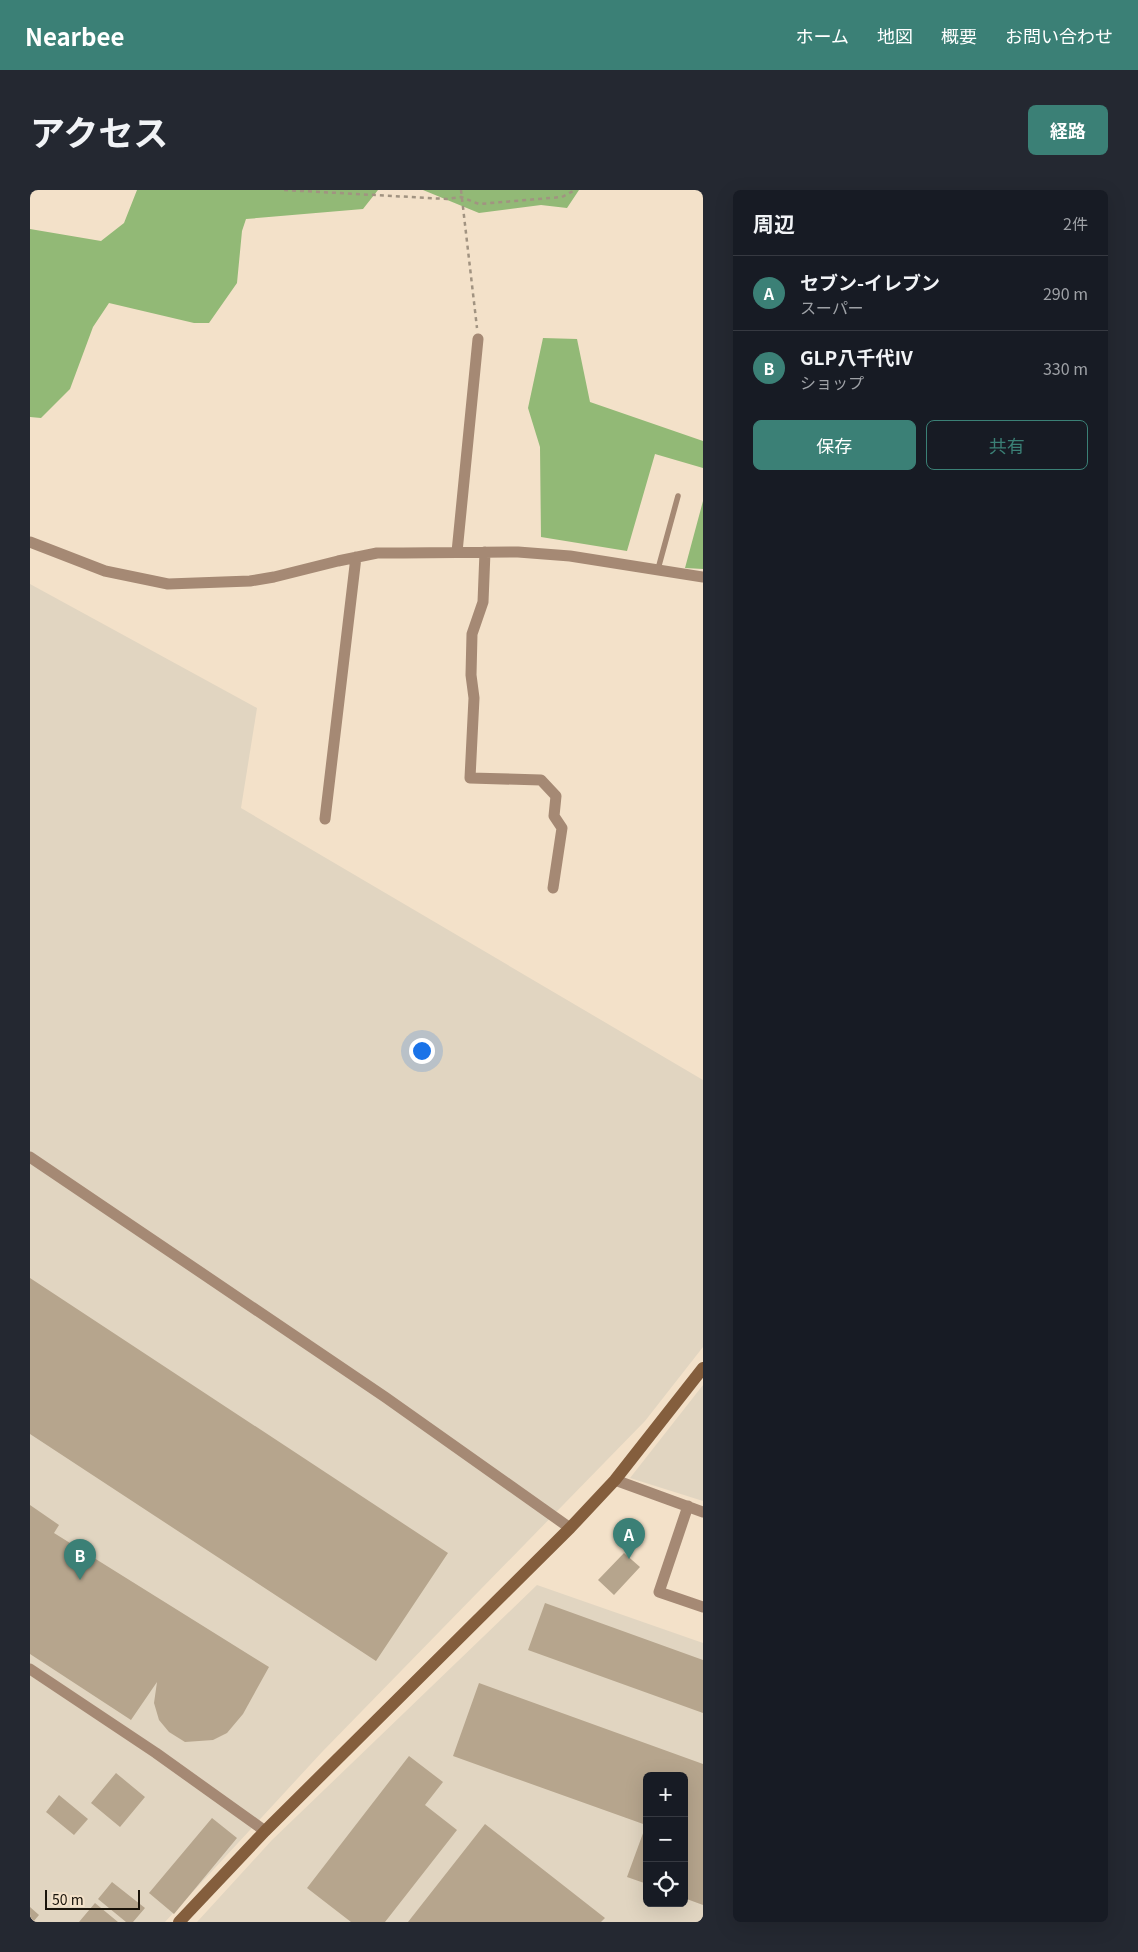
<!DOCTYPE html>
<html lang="ja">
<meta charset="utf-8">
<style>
:root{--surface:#171b24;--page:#242831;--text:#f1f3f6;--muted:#9ea1a6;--line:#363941;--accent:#3b8076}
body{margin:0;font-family:Georgia,"Noto Sans JP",serif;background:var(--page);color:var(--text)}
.controls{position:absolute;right:15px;bottom:15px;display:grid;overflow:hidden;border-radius:8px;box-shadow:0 5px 20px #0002}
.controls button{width:45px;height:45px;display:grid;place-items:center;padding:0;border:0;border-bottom:1px solid var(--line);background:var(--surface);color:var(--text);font:25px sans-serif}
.scale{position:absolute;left:15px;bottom:12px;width:95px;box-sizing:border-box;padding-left:5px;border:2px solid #1a140b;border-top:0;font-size:14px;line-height:18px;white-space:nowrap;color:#1a140b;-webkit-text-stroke:4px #f3e1c9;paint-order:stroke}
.you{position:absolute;left:391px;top:860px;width:18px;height:18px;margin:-12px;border:4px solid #fff;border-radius:50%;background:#1a73e8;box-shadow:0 0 0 8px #1a73e833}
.badge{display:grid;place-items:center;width:32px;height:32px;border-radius:50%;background:var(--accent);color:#fff;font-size:16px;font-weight:700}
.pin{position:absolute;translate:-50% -41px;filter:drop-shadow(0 1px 2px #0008)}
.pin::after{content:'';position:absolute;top:26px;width:18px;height:15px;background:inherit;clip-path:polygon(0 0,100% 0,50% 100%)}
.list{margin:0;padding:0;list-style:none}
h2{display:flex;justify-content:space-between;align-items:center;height:65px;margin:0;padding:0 20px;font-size:21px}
h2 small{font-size:16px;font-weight:400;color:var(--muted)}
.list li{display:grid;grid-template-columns:32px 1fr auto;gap:15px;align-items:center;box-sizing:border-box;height:75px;padding:0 20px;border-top:1px solid var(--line)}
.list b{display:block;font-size:19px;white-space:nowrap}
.list p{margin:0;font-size:16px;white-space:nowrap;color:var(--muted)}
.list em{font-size:16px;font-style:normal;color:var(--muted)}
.actions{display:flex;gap:10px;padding:15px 20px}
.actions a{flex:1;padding:11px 0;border:1px solid var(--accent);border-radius:8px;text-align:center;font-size:18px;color:var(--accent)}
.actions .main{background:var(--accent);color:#fff}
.icon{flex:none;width:28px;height:28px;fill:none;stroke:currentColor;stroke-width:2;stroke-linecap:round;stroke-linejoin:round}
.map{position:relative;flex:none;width:673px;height:1732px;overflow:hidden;border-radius:8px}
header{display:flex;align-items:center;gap:30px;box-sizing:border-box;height:70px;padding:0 25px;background:var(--accent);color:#fff}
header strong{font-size:24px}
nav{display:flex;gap:28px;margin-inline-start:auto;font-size:18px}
.intro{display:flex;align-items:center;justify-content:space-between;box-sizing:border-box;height:120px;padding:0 30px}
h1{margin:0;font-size:35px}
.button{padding:12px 22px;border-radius:8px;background:var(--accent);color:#fff;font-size:18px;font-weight:700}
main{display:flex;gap:30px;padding:0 30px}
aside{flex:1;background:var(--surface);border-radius:8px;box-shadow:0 5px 20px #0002}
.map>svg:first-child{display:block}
.industrial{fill:#e1d5c1;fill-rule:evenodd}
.forest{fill:#92b976}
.building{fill:#b6a58d}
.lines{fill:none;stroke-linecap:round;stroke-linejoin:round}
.path{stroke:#a19381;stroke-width:2.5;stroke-dasharray:4 4;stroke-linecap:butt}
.lane{stroke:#a58974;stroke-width:5.5}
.street{stroke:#a58974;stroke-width:11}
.secondary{stroke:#845e3d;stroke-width:12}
</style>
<header>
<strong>Nearbee</strong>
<nav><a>ホーム</a><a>地図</a><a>概要</a><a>お問い合わせ</a></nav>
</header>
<div class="intro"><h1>アクセス</h1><a class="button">経路</a></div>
<main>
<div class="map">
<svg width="673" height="1732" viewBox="0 0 673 1732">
<rect width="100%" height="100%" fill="#f3e1c9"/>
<path class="industrial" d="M 0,394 L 227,518 L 211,618 L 673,890 L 673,1157 L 615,1231 L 292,1562 L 135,1732 L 0,1732 Z
M 673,1195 L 673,1311 L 600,1288 Z
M 507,1395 L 673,1453 L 673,1732 L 167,1732 L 242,1650 ZM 617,1586 L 654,1586 L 654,1713 L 617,1713 Z"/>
<path class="forest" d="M 107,0 L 348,0 L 333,19 L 216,29 L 212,41 L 207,93 L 179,133 L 164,133 L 79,113 L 63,137 L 40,199 L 11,228 L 0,227 L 0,39 L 71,51 L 94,33 Z
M 393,0 L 549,0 L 537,18 L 511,15 L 449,23 Z
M 513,148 L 547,149 L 560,212 L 673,251 L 673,278 L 625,264 L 597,361 L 511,347 L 510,257 L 498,218 Z
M 673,311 L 673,379 L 655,378 Z"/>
<path class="building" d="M 0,1088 L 418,1363 L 346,1471 L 0,1244 Z
M 0,1315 L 29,1335 L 24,1343 L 239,1477 L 213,1524 L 197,1543 L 183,1550 L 155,1552 L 139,1542 L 129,1530 L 124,1513 L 127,1492 L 101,1530 L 0,1464 Z
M 594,1363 L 610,1377 L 584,1405 L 568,1390 Z
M 515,1413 L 673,1470 L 673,1523 L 498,1460 Z
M 449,1493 L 673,1574 L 673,1715 L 654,1708 L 654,1586 L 617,1586 L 617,1694 L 597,1687 L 616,1635 L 423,1566 Z
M 379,1566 L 413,1592 L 395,1615 L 427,1640 L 355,1732 L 321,1732 L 277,1698 Z
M 86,1583 L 115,1607 L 90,1637 L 61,1613 Z
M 29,1605 L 58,1629 L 44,1645 L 16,1622 Z
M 182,1628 L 207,1648 L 144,1724 L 119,1703 Z
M 455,1634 L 575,1728 L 571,1732 L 378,1732 Z
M 82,1692 L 115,1718 L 103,1732 L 96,1732 L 68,1709 Z
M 65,1713 L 88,1732 L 49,1732 Z
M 0,1717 L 9,1725 L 3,1732 L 0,1732 Z"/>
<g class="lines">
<path class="path" d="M 254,0 L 417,9 L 431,7 L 449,14 L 532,7 L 545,0
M 431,0 L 447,138"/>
<path class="lane" d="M 628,379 L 648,306"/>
<path class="street" d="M 0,352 L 75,381 L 138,394 L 220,391 L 244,387 L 308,371 L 347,363 L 373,363 L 488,362 L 540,366 L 673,387
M 427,362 L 448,149
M 455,362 L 453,412 L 442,444 L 441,485 L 444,508 L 440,588 L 511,590 L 526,606 L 524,626 L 532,638 L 523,698
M 295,629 L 326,367
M 0,967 L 355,1207 L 540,1338
M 585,1290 L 673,1322
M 658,1316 L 629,1402 L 673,1417
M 0,1479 L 126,1563 L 235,1641"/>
<path class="secondary" d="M 149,1732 L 235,1641 L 540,1338 L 585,1290 L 673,1178"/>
</g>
</svg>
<div class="controls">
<button>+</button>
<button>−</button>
<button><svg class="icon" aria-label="locate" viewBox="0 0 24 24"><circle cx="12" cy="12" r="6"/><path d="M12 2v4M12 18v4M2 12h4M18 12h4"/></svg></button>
</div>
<div class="scale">50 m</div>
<div class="you"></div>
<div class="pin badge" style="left:599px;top:1369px">A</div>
<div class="pin badge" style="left:50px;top:1390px">B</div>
</div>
<aside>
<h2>周辺<small>2件</small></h2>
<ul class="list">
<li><span class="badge">A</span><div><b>セブン-イレブン</b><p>スーパー</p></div><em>290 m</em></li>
<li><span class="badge">B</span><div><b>GLP八千代Ⅳ</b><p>ショップ</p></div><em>330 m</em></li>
</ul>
<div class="actions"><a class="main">保存</a><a>共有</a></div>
</aside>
</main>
